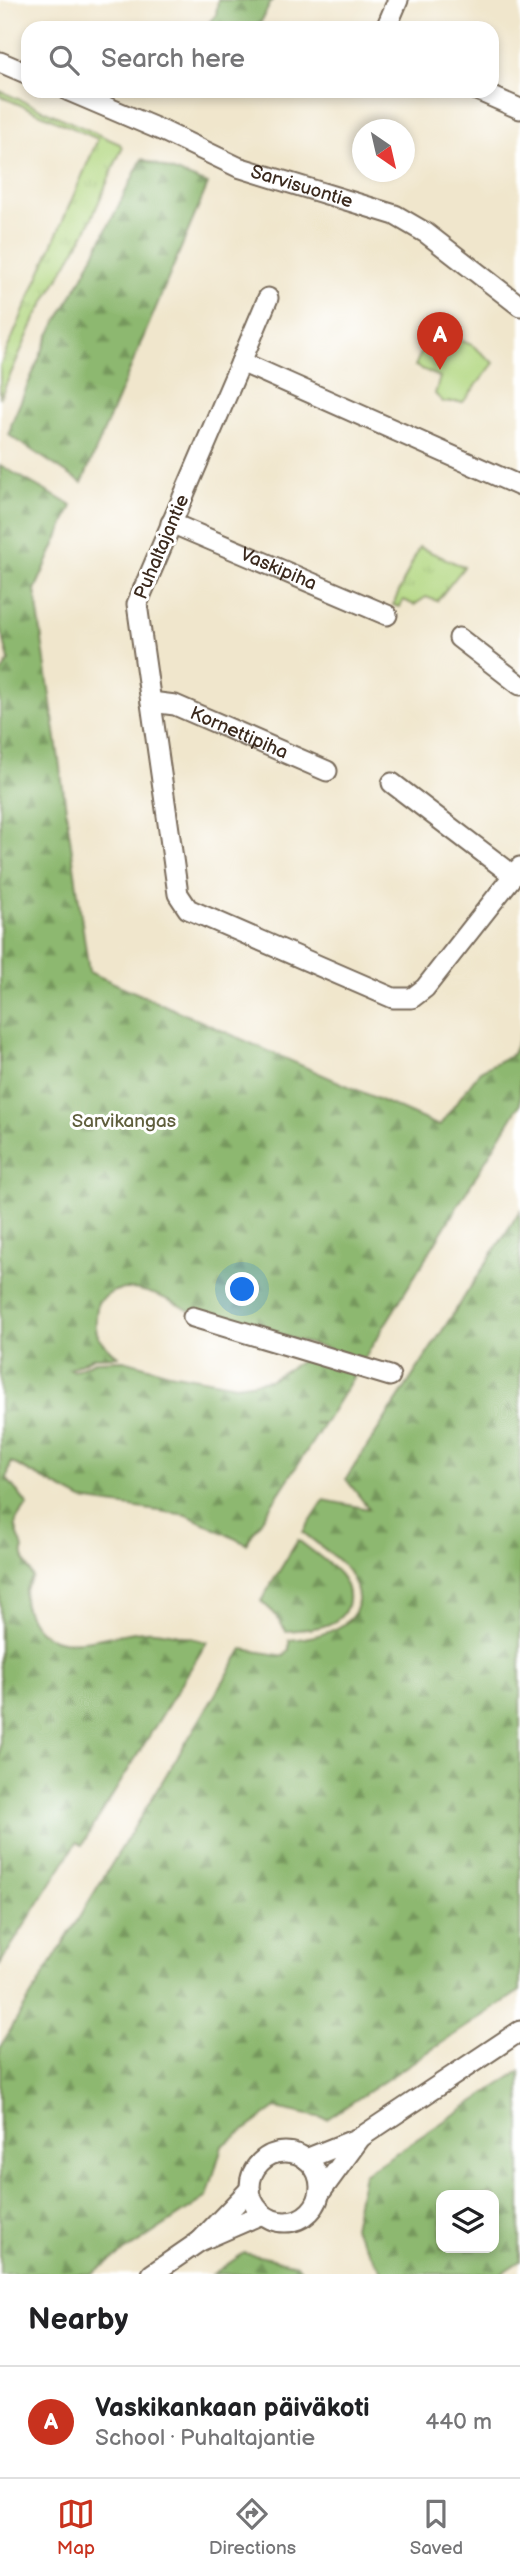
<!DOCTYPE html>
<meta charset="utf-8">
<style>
:root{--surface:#fff;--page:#f6f6f6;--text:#202124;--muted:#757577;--line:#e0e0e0;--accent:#c8321e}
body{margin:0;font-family:"Balsamiq Sans",sans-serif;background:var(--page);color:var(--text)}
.controls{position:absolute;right:21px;bottom:21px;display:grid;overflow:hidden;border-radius:14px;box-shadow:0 4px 10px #0003}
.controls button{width:63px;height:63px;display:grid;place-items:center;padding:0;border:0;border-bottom:2px solid var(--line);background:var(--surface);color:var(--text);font:35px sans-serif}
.compass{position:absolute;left:352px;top:119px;width:63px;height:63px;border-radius:50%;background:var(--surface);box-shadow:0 4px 10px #0003;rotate:146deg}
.you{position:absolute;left:243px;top:1290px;width:24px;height:24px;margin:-18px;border:5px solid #fff;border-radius:50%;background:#1a73e8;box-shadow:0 0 0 10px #1a73e833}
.badge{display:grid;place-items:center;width:46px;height:46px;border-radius:50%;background:var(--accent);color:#fff;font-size:23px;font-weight:700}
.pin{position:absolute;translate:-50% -58px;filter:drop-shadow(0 2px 4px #0008)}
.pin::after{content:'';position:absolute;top:37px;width:24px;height:21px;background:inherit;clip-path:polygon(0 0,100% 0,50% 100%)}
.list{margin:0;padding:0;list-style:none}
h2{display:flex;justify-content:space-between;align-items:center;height:91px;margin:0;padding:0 28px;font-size:30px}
h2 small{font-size:23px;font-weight:400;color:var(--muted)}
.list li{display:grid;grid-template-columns:46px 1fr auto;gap:21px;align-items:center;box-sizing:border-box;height:112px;padding:0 28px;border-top:2px solid var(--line)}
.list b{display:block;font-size:26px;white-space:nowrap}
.list p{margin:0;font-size:23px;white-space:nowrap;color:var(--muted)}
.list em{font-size:23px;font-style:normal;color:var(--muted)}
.icon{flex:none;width:38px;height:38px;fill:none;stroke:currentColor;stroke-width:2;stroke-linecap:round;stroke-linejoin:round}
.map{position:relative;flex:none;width:520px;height:2274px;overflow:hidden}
.search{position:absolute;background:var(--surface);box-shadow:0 4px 10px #0003;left:21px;right:21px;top:21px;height:77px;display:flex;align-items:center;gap:18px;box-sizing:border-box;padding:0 24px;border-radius:21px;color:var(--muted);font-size:26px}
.sheet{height:203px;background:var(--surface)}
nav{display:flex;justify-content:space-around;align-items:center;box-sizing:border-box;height:98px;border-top:2px solid var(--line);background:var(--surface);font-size:19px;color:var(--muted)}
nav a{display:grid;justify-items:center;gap:4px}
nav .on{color:var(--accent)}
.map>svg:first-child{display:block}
.grass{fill:url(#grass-tufts);stroke:#768050;stroke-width:2}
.forest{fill:url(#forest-firs);stroke:#647146;stroke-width:2;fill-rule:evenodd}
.park{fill:#b2d781;stroke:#768050;stroke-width:2}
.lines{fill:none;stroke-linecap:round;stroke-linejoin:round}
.minor-casing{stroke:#7a6c5b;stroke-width:23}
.minor{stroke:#fff;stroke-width:19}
.labels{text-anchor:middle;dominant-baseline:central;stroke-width:6;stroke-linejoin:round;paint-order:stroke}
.street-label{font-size:19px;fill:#3b2a1e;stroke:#fff}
.park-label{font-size:19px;fill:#5f5e3c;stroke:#fff}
</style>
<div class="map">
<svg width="520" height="2274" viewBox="0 0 520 2274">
<defs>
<pattern id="grass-tufts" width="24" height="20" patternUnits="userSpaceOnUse" patternTransform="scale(1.75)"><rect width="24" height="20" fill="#b2d781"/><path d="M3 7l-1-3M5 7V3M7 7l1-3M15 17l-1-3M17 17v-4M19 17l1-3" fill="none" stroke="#9ab96f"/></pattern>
<pattern id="forest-firs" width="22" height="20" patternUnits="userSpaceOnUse" patternTransform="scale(1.75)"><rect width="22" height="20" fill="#8db86f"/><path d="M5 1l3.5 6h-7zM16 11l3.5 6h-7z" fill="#74965b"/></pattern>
</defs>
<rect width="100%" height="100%" fill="#fff"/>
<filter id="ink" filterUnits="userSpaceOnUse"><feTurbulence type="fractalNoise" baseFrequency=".0143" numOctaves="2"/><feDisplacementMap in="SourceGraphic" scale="14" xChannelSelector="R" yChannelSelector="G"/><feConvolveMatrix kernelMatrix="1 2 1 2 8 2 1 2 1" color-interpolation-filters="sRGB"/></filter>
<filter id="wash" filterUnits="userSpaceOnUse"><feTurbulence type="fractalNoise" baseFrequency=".00686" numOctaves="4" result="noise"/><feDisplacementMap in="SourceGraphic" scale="28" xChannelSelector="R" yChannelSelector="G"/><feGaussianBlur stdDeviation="1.57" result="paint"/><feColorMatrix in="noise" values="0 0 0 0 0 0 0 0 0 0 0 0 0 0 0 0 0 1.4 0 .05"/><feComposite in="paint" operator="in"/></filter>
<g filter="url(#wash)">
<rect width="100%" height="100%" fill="#f0e6cc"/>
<path class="grass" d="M 0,91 L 120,144 L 122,148 L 88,227 L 35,319 L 0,398 L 0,366 L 98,139 L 0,96 Z
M 419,547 L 464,567 L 437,601 L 426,597 L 414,605 L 404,600 L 399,607 L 393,605 Z"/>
<path class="forest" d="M 218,0 L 272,0 L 258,28 L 204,28 L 216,15 Z
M 142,159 L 208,184 L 82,483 L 9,435 L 12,422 L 49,335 L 81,280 Z
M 0,465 L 72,506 L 35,590 L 89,972 L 439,1126 L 480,1071 L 513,1054 L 520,1034 L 520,1104 L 364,1359 L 188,1310 C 170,1300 134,1282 112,1292 C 107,1295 103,1299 98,1302 C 93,1330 94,1339 118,1356 L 94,1357 L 69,1369 L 73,1371 L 95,1361 L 124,1360 L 169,1373 L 236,1385 L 269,1380 L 305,1359 L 355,1374 L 325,1423 L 313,1423 L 324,1424 L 246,1544 L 187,1515 L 82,1500 L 11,1462 L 7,1479 L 28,1505 C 11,1523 14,1524 22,1545 C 24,1550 22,1551 23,1556 C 25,1563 30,1570 33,1577 C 23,1592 21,1600 29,1616 C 52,1665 114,1628 154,1631 C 172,1632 190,1638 207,1642 L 82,1845 L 77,1842 L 0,1964 L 0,675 L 9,660 L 0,625 Z
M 520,1211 L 520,1991 L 327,2119 L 276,2108 L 222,2146 L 207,2197 L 91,2274 L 0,2274 L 0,2047 L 243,1649 L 284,1656 L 289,1650 L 289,1640 C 328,1636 379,1622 349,1572 C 341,1559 315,1543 303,1532 L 324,1500 L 369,1509 L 346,1479 Z
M 298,1540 C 312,1551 329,1562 340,1575 C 346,1582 349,1592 348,1600 C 346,1629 308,1629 286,1631 L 274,1613 L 261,1601 Z
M 520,2071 L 520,2261 L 500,2274 L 384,2274 L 353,2227 L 364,2174 ZM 441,2195 L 494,2195 L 494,2248 L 441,2248 Z
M 244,2253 L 297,2264 L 304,2274 L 213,2274 Z"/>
<path class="park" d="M 432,328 L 472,345 L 494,363 L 463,402 L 443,402 L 435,394 L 440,377 L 415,366 Z"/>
</g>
<g filter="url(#ink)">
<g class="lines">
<defs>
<g id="minor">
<path d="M 386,28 L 398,0"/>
<path d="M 0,62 L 28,74"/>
<path id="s1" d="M 69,91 L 163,131 L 238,167 L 395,215 L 426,233 L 520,306"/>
<path d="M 479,91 L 520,109"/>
<path d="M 241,362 L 268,298"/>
<path d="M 520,486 L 241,362 L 137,604 L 178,894 L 188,909 L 393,998 L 412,998 L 425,988 L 520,867"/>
<path id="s2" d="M 171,523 L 387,615"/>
<path d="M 459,638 L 520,685"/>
<path id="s3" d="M 151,702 L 175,705 L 327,771"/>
<path d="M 392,783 L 514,876"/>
<path d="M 193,1317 L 390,1376"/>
<path d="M 361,2137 L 520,2031"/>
<circle cx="285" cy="2187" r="35"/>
<path d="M 306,2159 L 361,2137 L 320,2193"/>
<path d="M 250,2189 L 200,2241 L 262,2214"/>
<path d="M 152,2274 L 200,2241"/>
</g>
</defs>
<use href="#minor" class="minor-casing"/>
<use href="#minor" class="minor"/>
</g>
</g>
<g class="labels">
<g class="street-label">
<text stroke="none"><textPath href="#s1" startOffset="252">Sarvisuontie</textPath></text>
<text transform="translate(162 547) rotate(-67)">Puhaltajantie</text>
<text stroke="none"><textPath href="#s2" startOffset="117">Vaskipiha</textPath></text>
<text stroke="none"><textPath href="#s3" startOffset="94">Kornettipiha</textPath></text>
</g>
<g class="park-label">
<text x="124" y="1121">Sarvikangas</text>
</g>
</g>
</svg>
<div class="controls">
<button><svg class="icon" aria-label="layers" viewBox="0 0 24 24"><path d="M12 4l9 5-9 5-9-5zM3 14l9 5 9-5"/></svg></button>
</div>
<svg class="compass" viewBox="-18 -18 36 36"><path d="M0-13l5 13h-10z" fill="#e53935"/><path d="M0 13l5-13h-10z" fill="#757577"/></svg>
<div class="you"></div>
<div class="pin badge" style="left:440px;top:370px">A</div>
<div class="search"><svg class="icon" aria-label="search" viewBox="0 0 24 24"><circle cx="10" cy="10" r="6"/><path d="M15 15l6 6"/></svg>Search here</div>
</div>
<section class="sheet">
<h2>Nearby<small></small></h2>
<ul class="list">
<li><span class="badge">A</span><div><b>Vaskikankaan päiväkoti</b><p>School · Puhaltajantie</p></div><em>440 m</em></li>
</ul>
</section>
<nav>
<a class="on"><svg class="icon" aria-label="map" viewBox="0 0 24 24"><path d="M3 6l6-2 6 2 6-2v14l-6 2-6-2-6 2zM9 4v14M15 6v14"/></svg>Map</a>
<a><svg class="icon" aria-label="directions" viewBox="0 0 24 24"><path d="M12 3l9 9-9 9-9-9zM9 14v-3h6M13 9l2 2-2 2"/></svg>Directions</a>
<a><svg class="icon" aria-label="saved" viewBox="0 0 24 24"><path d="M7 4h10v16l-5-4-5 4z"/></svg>Saved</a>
</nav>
